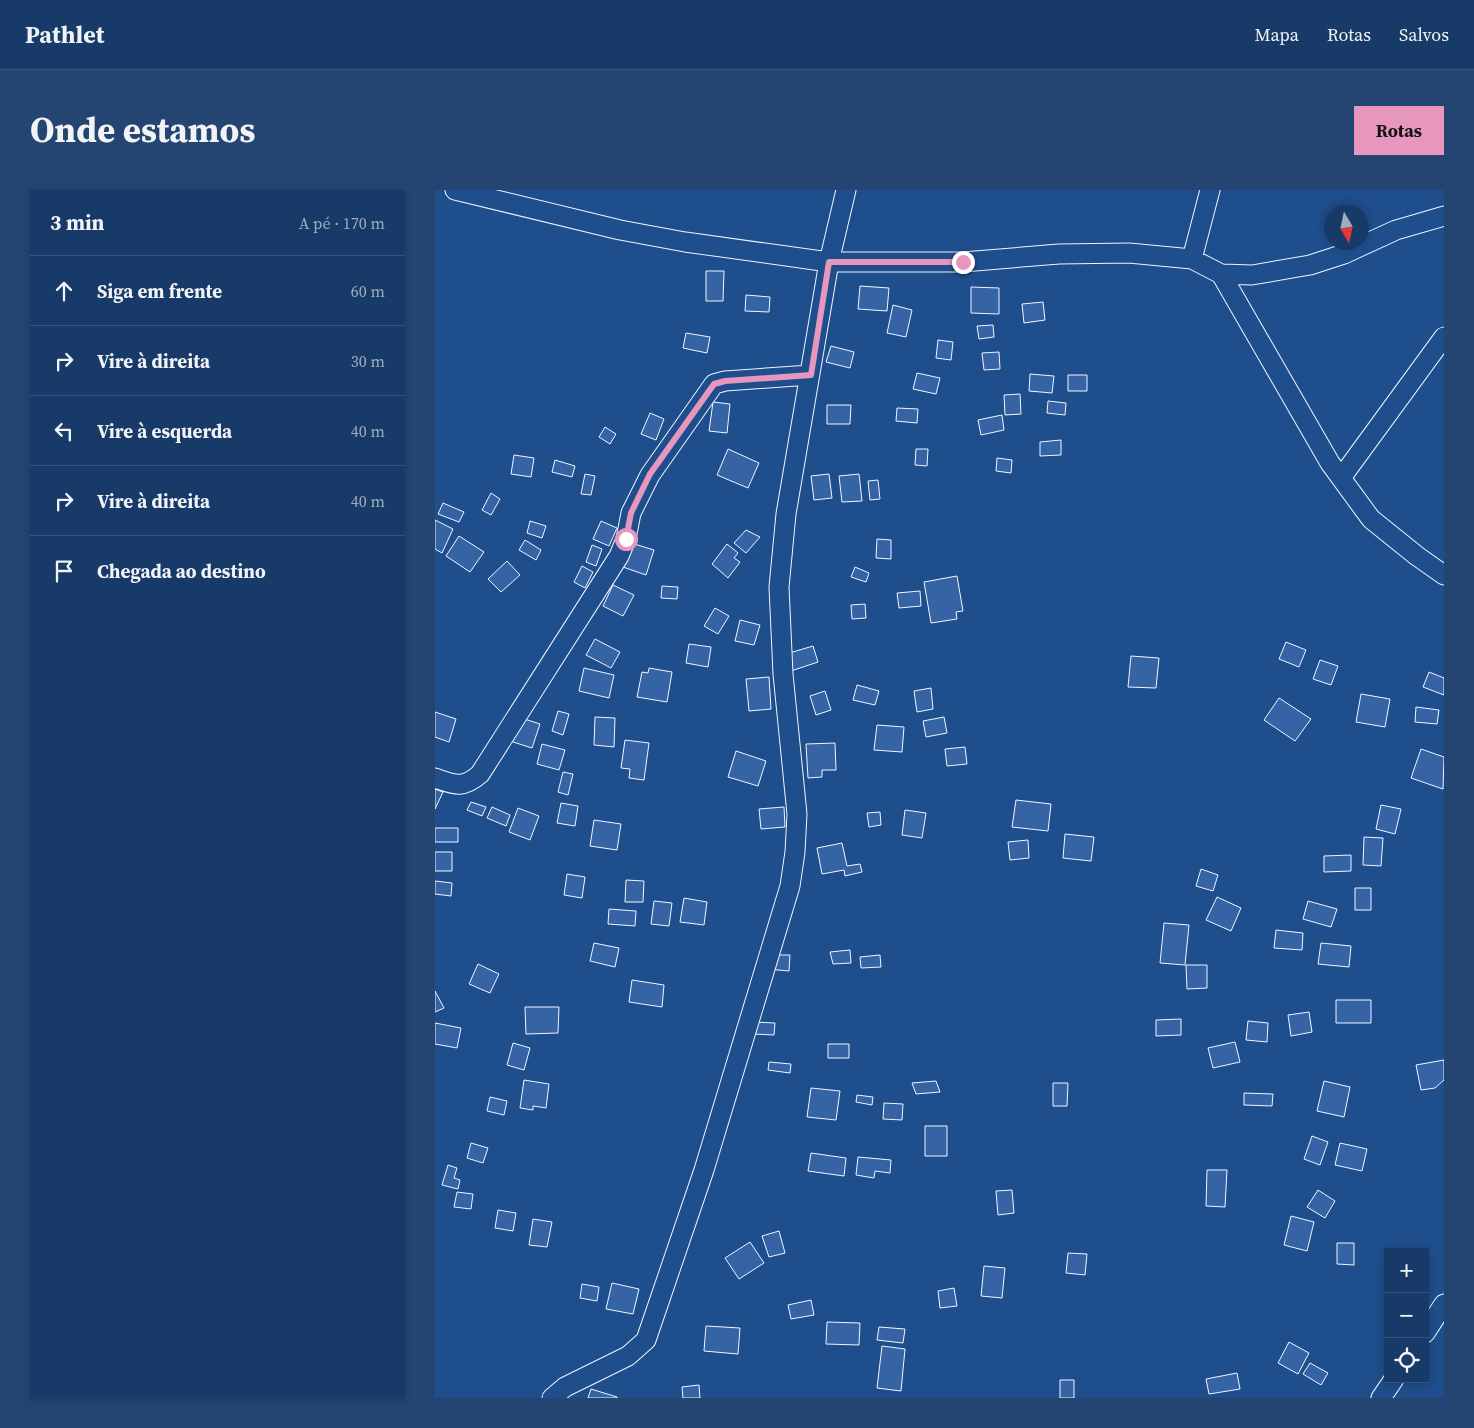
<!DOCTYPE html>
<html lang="pt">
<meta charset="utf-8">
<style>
:root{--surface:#173a69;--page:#244571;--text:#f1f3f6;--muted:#9eadc0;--line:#36547d;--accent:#e797bd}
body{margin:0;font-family:"Source Serif 4",serif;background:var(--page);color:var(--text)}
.controls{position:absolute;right:15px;bottom:15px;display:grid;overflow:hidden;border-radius:0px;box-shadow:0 2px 8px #0003}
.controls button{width:45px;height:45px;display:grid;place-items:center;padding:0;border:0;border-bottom:1px solid var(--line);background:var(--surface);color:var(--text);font:25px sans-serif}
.compass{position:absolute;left:889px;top:15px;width:45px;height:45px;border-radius:50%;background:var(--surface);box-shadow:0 2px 8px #0003;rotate:171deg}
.stop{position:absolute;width:15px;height:15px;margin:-11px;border:4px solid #e797bd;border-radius:50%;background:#fff}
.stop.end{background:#e797bd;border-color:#fff;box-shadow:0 1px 5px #0008}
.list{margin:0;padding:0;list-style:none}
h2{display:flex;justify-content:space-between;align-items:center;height:65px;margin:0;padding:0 20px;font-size:21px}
h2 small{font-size:16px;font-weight:400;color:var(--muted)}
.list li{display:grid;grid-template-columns:32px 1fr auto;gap:15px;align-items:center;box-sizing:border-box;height:70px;padding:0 20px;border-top:1px solid var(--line)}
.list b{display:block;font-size:19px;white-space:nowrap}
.list em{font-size:16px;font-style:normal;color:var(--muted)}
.icon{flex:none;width:28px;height:28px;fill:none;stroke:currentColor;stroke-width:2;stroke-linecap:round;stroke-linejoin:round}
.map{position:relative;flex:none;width:1009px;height:1208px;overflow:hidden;border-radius:0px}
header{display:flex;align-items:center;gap:30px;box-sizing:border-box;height:70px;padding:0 25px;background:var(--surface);border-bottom:1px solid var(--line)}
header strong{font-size:24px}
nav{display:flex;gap:28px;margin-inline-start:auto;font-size:18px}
.intro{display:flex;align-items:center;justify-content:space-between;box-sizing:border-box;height:120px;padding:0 30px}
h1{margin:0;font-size:35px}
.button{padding:12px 22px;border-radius:0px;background:var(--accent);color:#111;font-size:18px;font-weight:700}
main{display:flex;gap:30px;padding:0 30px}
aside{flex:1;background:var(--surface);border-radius:0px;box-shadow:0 2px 8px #0003}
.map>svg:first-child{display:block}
.building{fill:#3563a3;stroke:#f2f6ff}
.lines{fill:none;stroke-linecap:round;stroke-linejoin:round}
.street-casing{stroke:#f2f6ff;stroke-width:21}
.street{stroke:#1f4e8c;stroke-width:19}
.route{stroke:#e797bd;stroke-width:6}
</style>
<header>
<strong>Pathlet</strong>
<nav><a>Mapa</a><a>Rotas</a><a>Salvos</a></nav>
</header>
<div class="intro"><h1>Onde estamos</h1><a class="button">Rotas</a></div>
<main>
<aside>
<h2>3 min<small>A pé · 170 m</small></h2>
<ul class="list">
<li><svg class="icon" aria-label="ahead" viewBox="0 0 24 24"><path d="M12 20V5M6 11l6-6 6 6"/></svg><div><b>Siga em frente</b></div><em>60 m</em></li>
<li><svg class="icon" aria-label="right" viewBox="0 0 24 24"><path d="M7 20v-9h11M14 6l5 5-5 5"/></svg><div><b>Vire à direita</b></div><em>30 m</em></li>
<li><svg class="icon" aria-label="left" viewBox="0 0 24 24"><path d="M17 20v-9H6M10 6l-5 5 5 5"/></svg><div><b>Vire à esquerda</b></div><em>40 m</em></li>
<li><svg class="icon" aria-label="right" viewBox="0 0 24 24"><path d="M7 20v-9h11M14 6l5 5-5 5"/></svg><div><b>Vire à direita</b></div><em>40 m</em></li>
<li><svg class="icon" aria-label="arrive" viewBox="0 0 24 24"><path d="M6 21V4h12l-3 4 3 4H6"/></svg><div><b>Chegada ao destino</b></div></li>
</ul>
</aside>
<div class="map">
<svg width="1009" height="1208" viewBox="0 0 1009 1208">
<rect width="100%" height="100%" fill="#1f4e8c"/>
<path class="building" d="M 271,81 L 289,81 L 288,111 L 271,111 Z
M 425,96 L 454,98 L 452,121 L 423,119 Z
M 536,97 L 564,98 L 564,124 L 536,123 Z
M 311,105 L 335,107 L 334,122 L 310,121 Z
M 608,112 L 610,130 L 589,133 L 587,114 Z
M 458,115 L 477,120 L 471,147 L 452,143 Z
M 558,135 L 559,147 L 544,149 L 542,136 Z
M 251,143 L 275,147 L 272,163 L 248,158 Z
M 503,150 L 518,152 L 516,170 L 501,168 Z
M 396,156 L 419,162 L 415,178 L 391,172 Z
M 564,162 L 565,179 L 549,180 L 547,163 Z
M 482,183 L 505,188 L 501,204 L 478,199 Z
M 595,184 L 619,186 L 617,203 L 594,201 Z
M 633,185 L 652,185 L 652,201 L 633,201 Z
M 585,204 L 586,224 L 570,225 L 569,205 Z
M 613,211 L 631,213 L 630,225 L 612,223 Z
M 278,212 L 295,214 L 292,243 L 274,241 Z
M 392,215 L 416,215 L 415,234 L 392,234 Z
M 462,218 L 483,219 L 482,233 L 461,231 Z
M 215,223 L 229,229 L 221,250 L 206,244 Z
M 567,225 L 569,240 L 546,245 L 543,230 Z
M 170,237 L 181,244 L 175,254 L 164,247 Z
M 626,250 L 626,265 L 605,266 L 605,252 Z
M 293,259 L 324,273 L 313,298 L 282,285 Z
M 481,259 L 493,259 L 492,276 L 480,275 Z
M 79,265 L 99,268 L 96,287 L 76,284 Z
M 562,268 L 577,270 L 576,283 L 561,281 Z
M 120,270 L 140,276 L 137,287 L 117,282 Z
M 150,284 L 160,286 L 156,305 L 146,304 Z
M 394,284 L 397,308 L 379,310 L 376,286 Z
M 424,284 L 427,311 L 407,312 L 404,286 Z
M 443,290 L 445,309 L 435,310 L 433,291 Z
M 56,303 L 65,309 L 56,325 L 47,320 Z
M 8,313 L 29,322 L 24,332 L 3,324 Z
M 0,330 L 18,339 L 7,363 L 0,359 Z
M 95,331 L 111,336 L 107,348 L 92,343 Z
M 166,331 L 182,338 L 174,356 L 158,349 Z
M 311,340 L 325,347 L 311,363 L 299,353 Z
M 24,346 L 49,362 L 35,382 L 11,366 Z
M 442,349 L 456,350 L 456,369 L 441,368 Z
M 90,350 L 106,360 L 101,370 L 84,360 Z
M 193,352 L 219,360 L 211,385 L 185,376 Z
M 292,354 L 303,363 L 299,368 L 305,372 L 293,388 L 277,374 Z
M 157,355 L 167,359 L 161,376 L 151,372 Z
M 72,371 L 85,385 L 66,402 L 53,389 Z
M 147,376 L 158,382 L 150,398 L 139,392 Z
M 420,377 L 434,383 L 431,392 L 416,387 Z
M 522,386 L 528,421 L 521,422 L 522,429 L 496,433 L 489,392 Z
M 178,395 L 199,405 L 188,426 L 168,416 Z
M 227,396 L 243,397 L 242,409 L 226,408 Z
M 485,401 L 486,416 L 464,418 L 462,403 Z
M 430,414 L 431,428 L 417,429 L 416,415 Z
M 280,418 L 294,426 L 283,444 L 269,436 Z
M 305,430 L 325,435 L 319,455 L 300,451 Z
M 160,449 L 185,462 L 176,478 L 151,465 Z
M 851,452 L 871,460 L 864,477 L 844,469 Z
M 254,454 L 276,457 L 273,477 L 251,473 Z
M 378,456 L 383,472 L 356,481 L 351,464 Z
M 696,466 L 724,468 L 721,498 L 693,497 Z
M 885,470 L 903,476 L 896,495 L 878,489 Z
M 149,478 L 179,485 L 174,508 L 144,501 Z
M 214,478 L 237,482 L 232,512 L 202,507 L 207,482 L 213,483 Z
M 994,482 L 1009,488 L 1009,505 L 988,497 Z
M 334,487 L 336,519 L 314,521 L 311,489 Z
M 422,495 L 444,501 L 440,515 L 418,510 Z
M 496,498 L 498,519 L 482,522 L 479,501 Z
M 390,501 L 396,520 L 381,525 L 375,506 Z
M 926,504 L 955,509 L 950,537 L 921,532 Z
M 844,508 L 876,529 L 860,551 L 829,530 Z
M 981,517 L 1004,520 L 1002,534 L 980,532 Z
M 123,521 L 134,524 L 128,545 L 117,541 Z
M 0,522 L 21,529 L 14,552 L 0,547 Z
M 83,527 L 105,534 L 97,558 L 75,551 Z
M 160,527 L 180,528 L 179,557 L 159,555 Z
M 509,527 L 512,543 L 491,547 L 488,531 Z
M 442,535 L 469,537 L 467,562 L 439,560 Z
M 190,550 L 214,553 L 209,590 L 194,588 L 195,579 L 186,578 Z
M 400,553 L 401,580 L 387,580 L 387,587 L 373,588 L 371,554 Z
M 107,554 L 130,560 L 124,580 L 102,574 Z
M 530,557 L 532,574 L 512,576 L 510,559 Z
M 986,559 L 1009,567 L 1008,599 L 976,588 Z
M 301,561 L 331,571 L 323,596 L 293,587 Z
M 128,582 L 138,584 L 133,605 L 123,602 Z
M 0,599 L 8,602 L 0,619 Z
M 581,610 L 616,614 L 613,641 L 577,637 Z
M 36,612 L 51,617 L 47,626 L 32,620 Z
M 126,613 L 143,616 L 140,636 L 122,633 Z
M 946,615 L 966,619 L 960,644 L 941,639 Z
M 57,617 L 75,625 L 71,636 L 52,628 Z
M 349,617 L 350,637 L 326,639 L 324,619 Z
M 83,618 L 104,626 L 95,650 L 74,642 Z
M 470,620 L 491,623 L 487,648 L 467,645 Z
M 445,622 L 446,635 L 434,637 L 432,623 Z
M 159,630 L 186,634 L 182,660 L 155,656 Z
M 0,638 L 23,638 L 23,652 L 0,652 Z
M 630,644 L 659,647 L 656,671 L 628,668 Z
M 929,647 L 948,648 L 946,676 L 928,675 Z
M 593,650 L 594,668 L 575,670 L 573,652 Z
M 407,653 L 412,676 L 425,674 L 427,682 L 410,686 L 409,680 L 387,684 L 382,658 Z
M 0,662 L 17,662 L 17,681 L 0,681 Z
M 916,665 L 916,681 L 889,682 L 889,666 Z
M 766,679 L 783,685 L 778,701 L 761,696 Z
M 132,684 L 150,687 L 147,708 L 129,705 Z
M 191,690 L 209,691 L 208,712 L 190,712 Z
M 0,691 L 17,693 L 16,706 L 0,704 Z
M 920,698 L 936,698 L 936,720 L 920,720 Z
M 782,707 L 806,718 L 796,741 L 771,730 Z
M 249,708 L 272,712 L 269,735 L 245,732 Z
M 219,711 L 237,713 L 234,736 L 216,734 Z
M 873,711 L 902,719 L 896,737 L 868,729 Z
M 174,719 L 201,721 L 200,736 L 173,734 Z
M 729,733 L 754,735 L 750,775 L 725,773 Z
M 841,740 L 868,743 L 867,760 L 839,758 Z
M 159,753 L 184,758 L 180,777 L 155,771 Z
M 886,753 L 916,756 L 914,777 L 883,774 Z
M 415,760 L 416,773 L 398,774 L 395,762 Z
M 337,765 L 355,765 L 354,781 L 332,779 Z
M 445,765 L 446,777 L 426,778 L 425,767 Z
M 43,774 L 64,784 L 55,803 L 34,794 Z
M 751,775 L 772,775 L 772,798 L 752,799 Z
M 197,790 L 229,795 L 227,817 L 194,812 Z
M 0,801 L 9,818 L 0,822 Z
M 901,810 L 936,810 L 936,833 L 901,833 Z
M 90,817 L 124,817 L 123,843 L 91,844 Z
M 874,822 L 877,842 L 856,846 L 853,825 Z
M 746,829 L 746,845 L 721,846 L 721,830 Z
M 813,831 L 833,833 L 832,852 L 811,850 Z
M 318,832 L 340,833 L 339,845 L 318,844 Z
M 0,833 L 26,838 L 22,858 L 0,854 Z
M 800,852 L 805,872 L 778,878 L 773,858 Z
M 78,853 L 95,858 L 89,880 L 72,875 Z
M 393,854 L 414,854 L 414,868 L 393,868 Z
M 1009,870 L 1009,890 L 1000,898 L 986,900 L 981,875 Z
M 334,872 L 356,874 L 355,883 L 333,880 Z
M 89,890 L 114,894 L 111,918 L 98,916 L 98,920 L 85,918 Z
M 501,891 L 505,902 L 481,904 L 477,893 Z
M 889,891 L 915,897 L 909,927 L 882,921 Z
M 618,893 L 633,893 L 632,916 L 618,916 Z
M 376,898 L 405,901 L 401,930 L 372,927 Z
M 809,903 L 838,904 L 837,916 L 809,915 Z
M 422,905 L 438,907 L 437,915 L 421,912 Z
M 55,907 L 72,911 L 69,925 L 52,921 Z
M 449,913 L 468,914 L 467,930 L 448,929 Z
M 490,936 L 512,936 L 512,966 L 490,966 Z
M 877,946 L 893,952 L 885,975 L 869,969 Z
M 36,953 L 53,958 L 48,973 L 32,968 Z
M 905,953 L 932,959 L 927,981 L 900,975 Z
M 376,963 L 411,968 L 409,986 L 373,981 Z
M 423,967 L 456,970 L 455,983 L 440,981 L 439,988 L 421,985 Z
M 13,975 L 22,978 L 19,988 L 25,990 L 23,999 L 7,995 Z
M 772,980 L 792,980 L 790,1017 L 771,1016 Z
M 577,1000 L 579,1023 L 563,1025 L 561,1001 Z
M 883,1000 L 900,1011 L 890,1028 L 872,1017 Z
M 22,1002 L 38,1004 L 36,1019 L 19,1017 Z
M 63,1020 L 81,1023 L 78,1041 L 60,1038 Z
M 856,1026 L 879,1032 L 872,1061 L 849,1055 Z
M 98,1029 L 117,1032 L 112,1057 L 94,1055 Z
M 344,1041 L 350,1063 L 334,1067 L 327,1046 Z
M 315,1052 L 329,1073 L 304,1089 L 290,1068 Z
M 902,1053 L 919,1053 L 919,1075 L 902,1074 Z
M 633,1063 L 652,1064 L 650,1085 L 631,1083 Z
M 549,1076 L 570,1078 L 567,1108 L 546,1106 Z
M 177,1093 L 204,1099 L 198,1124 L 171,1119 Z
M 147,1094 L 164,1097 L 162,1111 L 145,1108 Z
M 519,1098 L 522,1116 L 505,1118 L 503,1101 Z
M 376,1110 L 379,1125 L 356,1129 L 353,1115 Z
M 392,1132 L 425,1133 L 424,1155 L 391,1154 Z
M 271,1136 L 305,1138 L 303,1164 L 269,1161 Z
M 444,1137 L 470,1139 L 468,1153 L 442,1150 Z
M 854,1152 L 874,1163 L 863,1184 L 843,1173 Z
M 447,1156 L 470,1159 L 466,1201 L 442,1198 Z
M 875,1173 L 893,1183 L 886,1195 L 868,1184 Z
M 802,1183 L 805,1199 L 774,1204 L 771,1189 Z
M 625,1190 L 639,1190 L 639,1208 L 625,1208 Z
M 264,1195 L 265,1208 L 248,1208 L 247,1197 Z
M 156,1199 L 182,1207 L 182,1208 L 153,1208 Z"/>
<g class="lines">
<defs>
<path id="street" d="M 20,0 L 185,40 L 250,52 L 394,72 L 528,72 L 624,64 L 694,63 L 757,69 L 786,84 L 817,85 L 875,75 L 909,64 L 961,40 L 1009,26
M 757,69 L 775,0
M 786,84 L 895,273 L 936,329 L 982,366 L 1009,385
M 906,288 L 1009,147
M 0,588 C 20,595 28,599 45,584 L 184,366 L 191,349 L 196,323 L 215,285 L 279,194 L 290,191 L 375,185
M 990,1143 L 1009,1114
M 117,1208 L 130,1197 L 193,1166 L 211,1150 L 269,980 L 355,696 L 360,662 L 362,624 L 348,484 L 344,397 L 351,324 L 394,72 L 411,0
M 946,1208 L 959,1189"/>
</defs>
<use href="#street" class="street-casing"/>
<use href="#street" class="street"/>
</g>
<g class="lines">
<path class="route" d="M 191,349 L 196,323 L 215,284 L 279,194 L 290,191 L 376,185 L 394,72 L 528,72"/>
</g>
</svg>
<div class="controls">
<button>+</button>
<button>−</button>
<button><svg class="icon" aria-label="locate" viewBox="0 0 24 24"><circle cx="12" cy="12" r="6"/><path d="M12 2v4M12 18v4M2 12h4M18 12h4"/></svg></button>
</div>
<svg class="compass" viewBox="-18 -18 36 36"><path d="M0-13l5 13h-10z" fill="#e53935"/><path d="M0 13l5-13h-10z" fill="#9eadc0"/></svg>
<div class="stop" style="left:191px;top:349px"></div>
<div class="stop end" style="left:528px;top:72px"></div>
</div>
</main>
